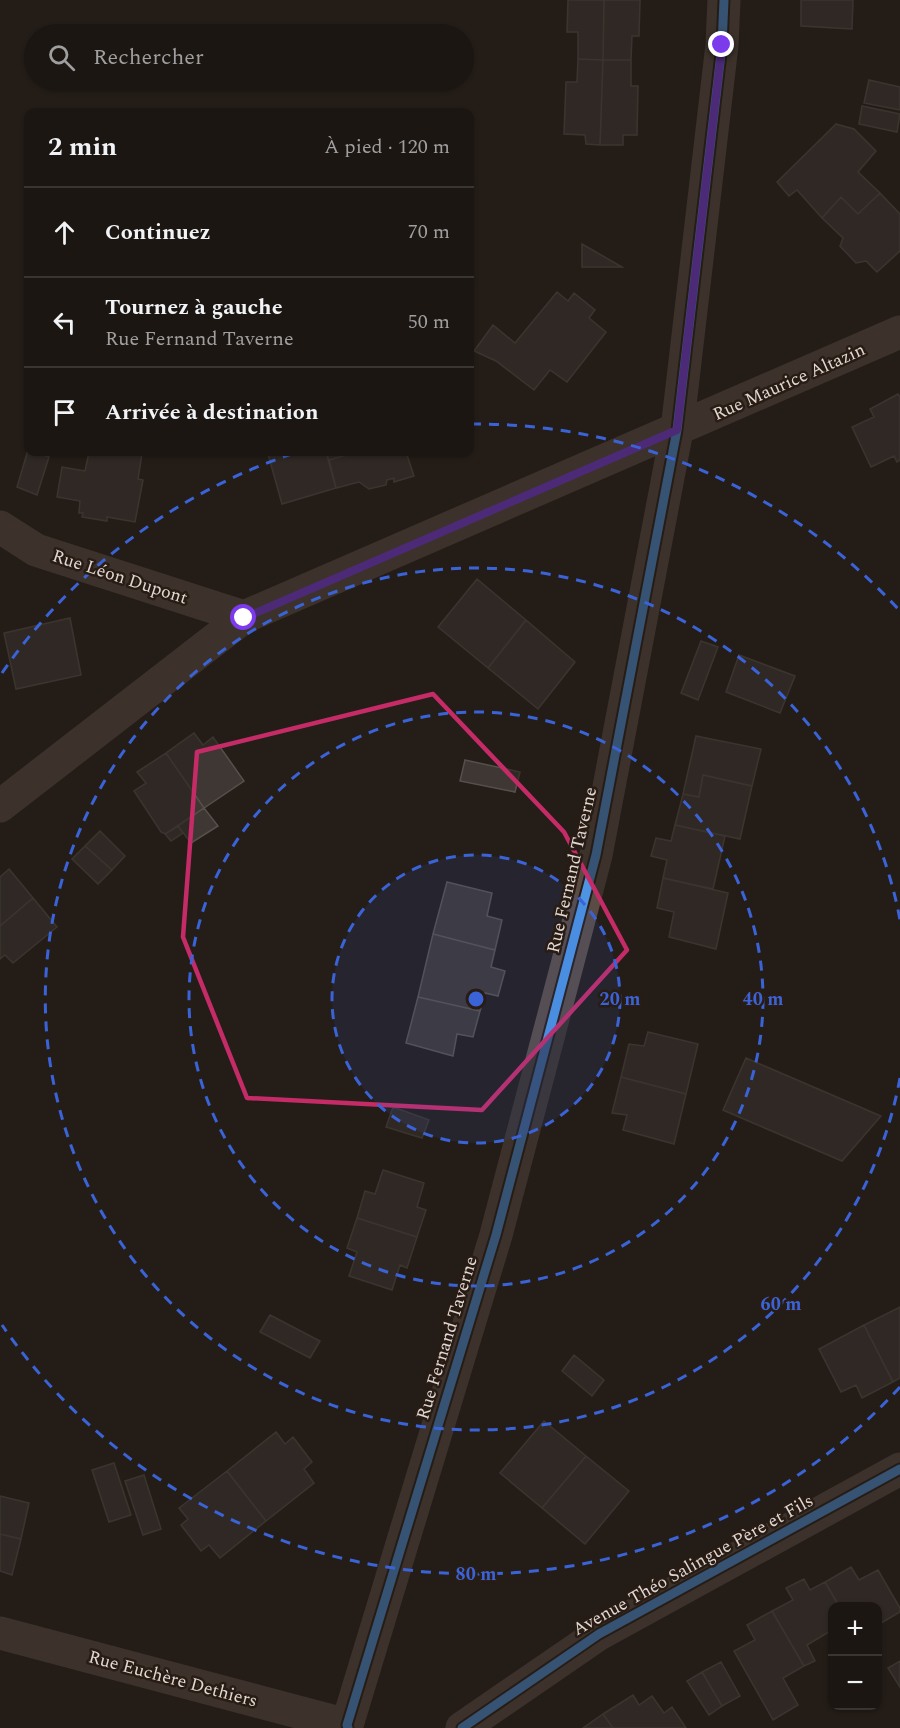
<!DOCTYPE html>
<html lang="fr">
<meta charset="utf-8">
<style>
:root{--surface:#1b1612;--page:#241f1b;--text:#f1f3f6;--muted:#a09f9f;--line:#393532}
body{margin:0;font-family:Spectral,serif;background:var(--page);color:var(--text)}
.controls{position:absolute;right:18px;bottom:18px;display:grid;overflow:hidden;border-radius:12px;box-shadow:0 2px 4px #0004}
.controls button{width:54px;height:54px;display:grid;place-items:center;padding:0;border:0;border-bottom:2px solid var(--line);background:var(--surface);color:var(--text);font:30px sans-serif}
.stop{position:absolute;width:18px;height:18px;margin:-14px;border:4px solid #7c3aed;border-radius:50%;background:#fff}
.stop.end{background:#7c3aed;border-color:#fff;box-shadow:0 2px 6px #0008}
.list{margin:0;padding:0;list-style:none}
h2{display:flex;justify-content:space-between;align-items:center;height:78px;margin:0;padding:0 24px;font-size:26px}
h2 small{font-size:20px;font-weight:400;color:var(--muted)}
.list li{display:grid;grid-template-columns:39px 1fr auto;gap:18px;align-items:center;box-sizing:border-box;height:90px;padding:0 24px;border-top:2px solid var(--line)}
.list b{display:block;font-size:22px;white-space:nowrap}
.list p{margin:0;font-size:20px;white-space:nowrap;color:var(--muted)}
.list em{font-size:20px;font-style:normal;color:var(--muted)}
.icon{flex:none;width:33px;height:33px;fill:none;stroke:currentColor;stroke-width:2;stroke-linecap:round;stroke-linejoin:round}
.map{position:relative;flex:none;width:900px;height:1728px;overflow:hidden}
.search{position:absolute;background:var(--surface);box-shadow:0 2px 4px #0004;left:24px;top:24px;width:450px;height:66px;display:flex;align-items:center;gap:15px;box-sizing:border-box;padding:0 21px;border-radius:33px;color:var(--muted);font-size:22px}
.panel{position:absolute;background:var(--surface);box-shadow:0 2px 4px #0004;left:24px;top:108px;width:450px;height:348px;border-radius:12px}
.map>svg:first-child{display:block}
.building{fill:#3e3733;stroke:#56504c;stroke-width:1.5}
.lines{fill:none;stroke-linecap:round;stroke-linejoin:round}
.minor{stroke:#5a4c44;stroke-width:33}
.cycleway-casing{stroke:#281c14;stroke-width:13}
.cycleway{stroke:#4d94e3;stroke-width:9}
.route{stroke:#7c3aed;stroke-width:8}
.marked{fill:none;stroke:#c52b67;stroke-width:4.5;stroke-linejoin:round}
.ring{fill:none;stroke:#3a63d7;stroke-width:3;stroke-dasharray:10 8}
.labels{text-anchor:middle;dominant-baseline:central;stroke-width:5;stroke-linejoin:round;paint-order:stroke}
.street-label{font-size:18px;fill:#e1d8d3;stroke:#281c14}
.centre{fill:#3a63d7;stroke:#281c14;stroke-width:3}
.ring-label{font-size:18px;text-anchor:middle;font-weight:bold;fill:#3a63d7;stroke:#281c14;stroke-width:5;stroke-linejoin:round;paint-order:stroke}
</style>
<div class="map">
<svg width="900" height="1728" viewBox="0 0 900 1728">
<rect width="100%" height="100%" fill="#241d18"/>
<path class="building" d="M 568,0 L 604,0 L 603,60 L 578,59 L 578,32 L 567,32 Z
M 604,0 L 640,0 L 639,36 L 632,36 L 631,60 L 603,60 Z
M 801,0 L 853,0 L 852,29 L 801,26 Z
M 578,59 L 603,60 L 600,145 L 586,144 L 585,135 L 564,134 L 566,82 L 577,82 Z
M 603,60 L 631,60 L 631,86 L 638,86 L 637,135 L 623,135 L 623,145 L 600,145 Z
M 869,80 L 900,87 L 900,110 L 864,103 Z
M 862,106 L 900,114 L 897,132 L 859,124 Z
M 836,124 L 854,129 L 876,151 L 858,172 L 880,193 L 858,214 L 841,197 L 822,218 L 797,190 L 789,196 L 777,182 Z
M 880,193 L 900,214 L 900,251 L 877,272 L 866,261 L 856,263 L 840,246 L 843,238 L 822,218 L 841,197 L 858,214 Z
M 582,244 L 622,267 L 582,267 Z
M 557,292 L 568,301 L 574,293 L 595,310 L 589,318 L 606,332 L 567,382 L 550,370 L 534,390 L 496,361 L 474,351 L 493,325 L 515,343 Z
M 898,394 L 900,397 L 900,460 L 897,462 L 894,456 L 871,467 L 852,427 L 874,417 L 870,409 Z
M 28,450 L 49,457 L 37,495 L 17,487 Z
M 89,452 L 124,452 L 142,454 L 138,479 L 143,480 L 135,522 L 107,517 L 107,521 L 82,517 L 83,513 L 79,513 L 80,501 L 57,497 L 62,467 L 85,471 Z
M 277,452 L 326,452 L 336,488 L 282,504 L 268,454 Z
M 326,452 L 357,452 L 329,460 Z
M 357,452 L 416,452 L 407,455 L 414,476 L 394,482 L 394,478 L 387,480 L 386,485 L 369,489 L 359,482 L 336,488 L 329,460 Z
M 477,579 L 526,620 L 488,668 L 438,627 Z
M 70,618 L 81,675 L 16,689 L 4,633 Z
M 526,620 L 575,662 L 538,709 L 488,668 Z
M 701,641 L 718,647 L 698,700 L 681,693 Z
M 739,655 L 795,676 L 780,713 L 726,692 Z
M 194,733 L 203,745 L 213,737 L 244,781 L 204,808 L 166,753 Z
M 696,736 L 761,749 L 752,786 L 703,775 L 699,797 L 683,794 Z
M 166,753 L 204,808 L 165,834 L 161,832 L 134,791 L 146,783 L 137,772 Z
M 465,760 L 520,772 L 515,792 L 460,781 Z
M 703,775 L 752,786 L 740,839 L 675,825 L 683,794 L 699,797 Z
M 204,808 L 218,826 L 191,843 L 178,826 Z
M 675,825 L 725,836 L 713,889 L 663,878 L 667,860 L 651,856 L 656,838 L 671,841 Z
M 178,826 L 183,833 L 171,841 L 165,834 Z
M 100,831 L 125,856 L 112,870 L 85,846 Z
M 85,846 L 112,870 L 98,884 L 72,859 Z
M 9,869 L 33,898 L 0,926 L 0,877 Z
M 663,878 L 728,893 L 716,949 L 669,937 L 674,912 L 657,908 Z
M 447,882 L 492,893 L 487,916 L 502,920 L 495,950 L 433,934 Z
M 33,898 L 57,927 L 13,963 L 5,955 L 0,959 L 0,926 Z
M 433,934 L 495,950 L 491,967 L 505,971 L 498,996 L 485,993 L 480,1011 L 418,997 Z
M 418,997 L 480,1011 L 473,1037 L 457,1034 L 453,1056 L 406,1043 Z
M 648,1032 L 698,1044 L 686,1094 L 621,1077 L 629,1044 L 644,1046 Z
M 746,1058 L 881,1116 L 842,1161 L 753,1123 L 723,1110 Z
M 621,1077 L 686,1094 L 674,1144 L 623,1130 L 627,1115 L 612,1113 Z
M 393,1107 L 429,1120 L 422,1138 L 386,1127 Z
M 383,1170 L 424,1183 L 417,1207 L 426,1210 L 417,1237 L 357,1218 L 365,1191 L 375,1194 Z
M 357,1218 L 417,1237 L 407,1268 L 400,1265 L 392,1290 L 349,1276 L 357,1252 L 347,1248 Z
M 900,1307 L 900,1378 L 893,1382 L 864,1325 Z
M 270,1315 L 320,1341 L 310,1358 L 260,1332 Z
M 864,1325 L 893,1382 L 862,1398 L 856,1385 L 841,1392 L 819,1349 Z
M 574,1355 L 604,1380 L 592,1396 L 562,1371 Z
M 544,1421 L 586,1456 L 542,1508 L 500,1473 Z
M 276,1432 L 285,1444 L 293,1437 L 312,1462 L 304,1469 L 314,1483 L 266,1521 L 227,1471 Z
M 586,1456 L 629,1491 L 585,1544 L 542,1508 Z
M 114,1463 L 131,1515 L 109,1522 L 92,1470 Z
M 227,1471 L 266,1521 L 220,1558 L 209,1545 L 201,1551 L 181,1525 L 188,1519 L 179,1508 Z
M 144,1475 L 161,1529 L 143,1535 L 125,1481 Z
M 0,1496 L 29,1503 L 21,1539 L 0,1534 Z
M 0,1534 L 21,1539 L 12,1575 L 0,1571 Z
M 851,1567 L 859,1580 L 878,1570 L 900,1608 L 900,1612 L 878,1625 L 878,1606 L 839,1606 L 825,1582 Z
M 804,1579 L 810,1590 L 825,1582 L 839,1606 L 832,1606 L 832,1630 L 807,1645 L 815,1661 L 804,1666 L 772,1611 L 793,1600 L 786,1588 Z
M 772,1611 L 804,1666 L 783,1678 L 798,1705 L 773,1720 L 734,1651 L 755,1640 L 747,1625 Z
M 900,1661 L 900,1687 L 888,1668 Z
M 721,1662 L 740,1696 L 722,1706 L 702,1672 Z
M 702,1672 L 722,1706 L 709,1715 L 687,1681 Z
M 633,1695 L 639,1705 L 652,1696 L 664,1713 L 672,1707 L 686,1728 L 613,1728 L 603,1714 Z
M 603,1714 L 613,1728 L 583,1728 Z"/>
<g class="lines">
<path class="minor" d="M 0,527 L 36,550 L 244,617
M 0,806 L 244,617 L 900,332
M 0,1633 L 347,1725
M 347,1725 L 496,1235 L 596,855 L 677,430 L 722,45 L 724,0
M 462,1728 L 599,1634 L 900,1469"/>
<defs>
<path id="cycleway" d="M 348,1728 L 347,1725 L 496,1235 L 596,855 L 677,430 L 722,45 L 724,0
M 462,1728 L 599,1634 L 900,1469"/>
</defs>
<use href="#cycleway" class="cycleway-casing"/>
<use href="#cycleway" class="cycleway"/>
</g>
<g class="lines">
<path class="route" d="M 244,618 L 677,430 L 722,45"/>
</g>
<path d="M0 0H900V1728H0ZM 433,694 L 564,832 L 627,950 L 482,1110 L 247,1098 L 183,937 L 197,752 Z" fill="#241d18" fill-opacity=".55" fill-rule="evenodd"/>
<path class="marked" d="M 433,694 L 564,832 L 627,950 L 482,1110 L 247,1098 L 183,937 L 197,752 Z"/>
<circle cx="476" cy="999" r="144" fill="#3a63d7" fill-opacity=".12"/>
<g class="ring">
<circle cx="476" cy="999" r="144"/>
<circle cx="476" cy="999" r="287"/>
<path d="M900 1078A431 431 0 1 1 900 920"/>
<path d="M900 1387A575 575 0 0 1 2 1325M2 673A575 575 0 0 1 298 452M471 424A575 575 0 0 1 900 611"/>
</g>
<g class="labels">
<g class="street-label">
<text transform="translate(789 382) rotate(-24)">Rue Maurice Altazin</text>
<text transform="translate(120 577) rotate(18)">Rue Léon Dupont</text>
<text transform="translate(572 870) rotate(-77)">Rue Fernand Taverne</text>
<text transform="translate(447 1338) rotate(-73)">Rue Fernand Taverne</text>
<text transform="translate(693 1565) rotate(-29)">Avenue Théo Salingue Père et Fils</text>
<text transform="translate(173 1679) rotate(15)">Rue Euchère Dethiers</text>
</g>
</g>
<circle cx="476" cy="999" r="9" class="centre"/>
<g class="ring-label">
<text x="620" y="1005">20 m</text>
<text x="763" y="1005">40 m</text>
<text x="781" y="1310">60 m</text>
<text x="476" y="1580">80 m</text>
</g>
</svg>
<div class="controls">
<button>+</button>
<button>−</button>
</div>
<div class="stop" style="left:244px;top:618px"></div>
<div class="stop end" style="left:722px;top:45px"></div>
<div class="search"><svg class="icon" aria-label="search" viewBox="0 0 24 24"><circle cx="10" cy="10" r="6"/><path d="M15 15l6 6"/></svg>Rechercher</div>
<section class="panel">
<h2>2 min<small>À pied · 120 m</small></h2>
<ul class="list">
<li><svg class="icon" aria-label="ahead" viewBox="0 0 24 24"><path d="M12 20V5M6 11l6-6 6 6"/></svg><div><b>Continuez</b></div><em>70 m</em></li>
<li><svg class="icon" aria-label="left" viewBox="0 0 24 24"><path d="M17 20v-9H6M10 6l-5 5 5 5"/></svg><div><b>Tournez à gauche</b><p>Rue Fernand Taverne</p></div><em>50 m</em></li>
<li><svg class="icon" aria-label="arrive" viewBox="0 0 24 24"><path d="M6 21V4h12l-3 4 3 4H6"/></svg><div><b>Arrivée à destination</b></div></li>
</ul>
</section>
</div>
